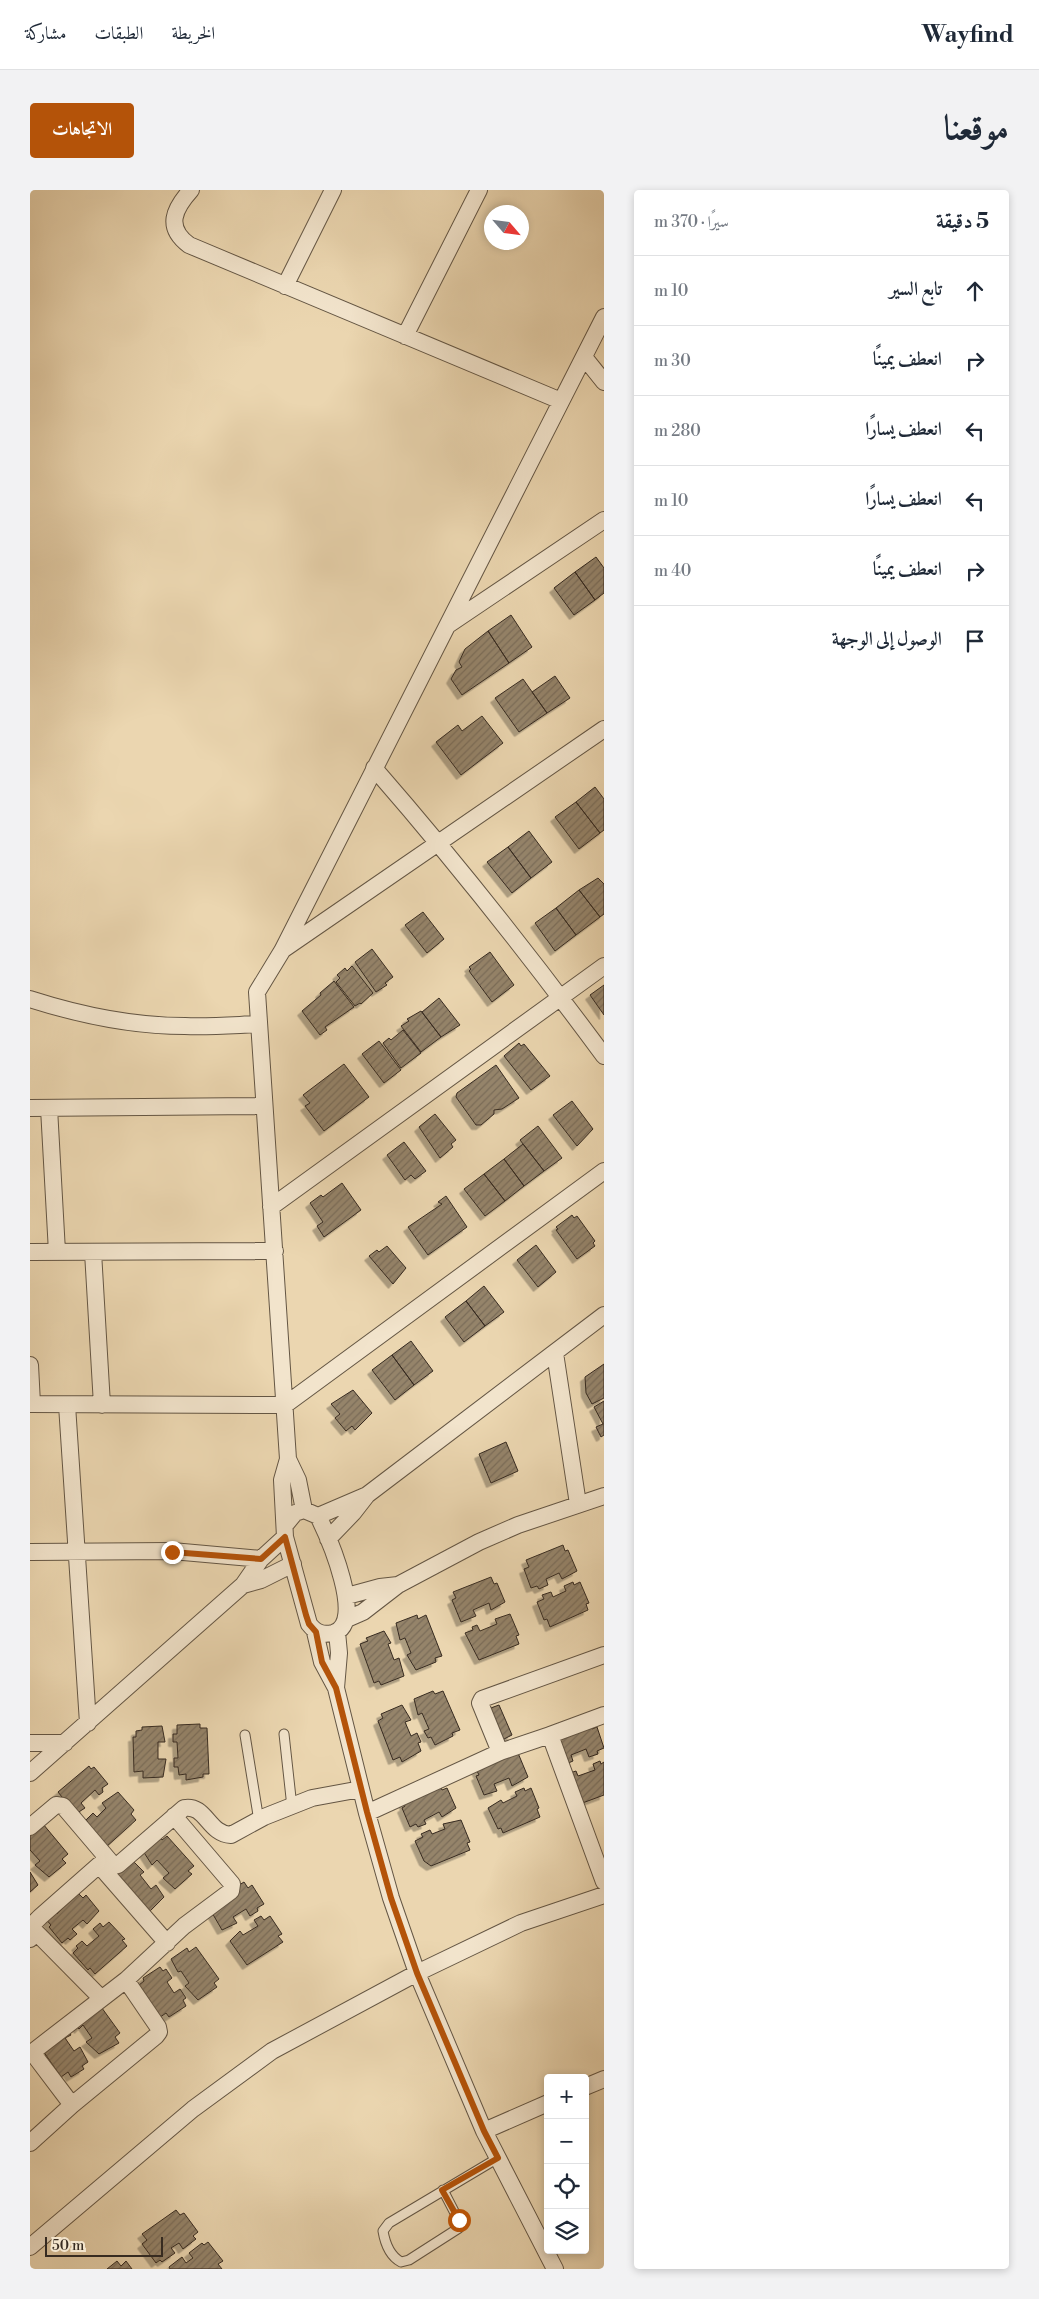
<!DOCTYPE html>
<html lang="ar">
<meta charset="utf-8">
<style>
:root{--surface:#fff;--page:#f2f2f3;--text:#1f2937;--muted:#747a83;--line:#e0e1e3;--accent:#b45309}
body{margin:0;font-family:"Libre Bodoni",Amiri,serif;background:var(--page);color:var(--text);direction:rtl}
.controls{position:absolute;right:15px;bottom:15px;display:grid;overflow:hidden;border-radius:5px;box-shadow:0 2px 8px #0003}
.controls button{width:45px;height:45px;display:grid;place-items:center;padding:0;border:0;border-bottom:1px solid var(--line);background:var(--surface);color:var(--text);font:25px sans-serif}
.compass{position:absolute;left:454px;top:15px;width:45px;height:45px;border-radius:50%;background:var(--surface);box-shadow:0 2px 8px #0003;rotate:118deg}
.scale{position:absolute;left:15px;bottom:12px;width:118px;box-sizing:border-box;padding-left:5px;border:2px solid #372b20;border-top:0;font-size:14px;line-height:18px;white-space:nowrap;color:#372b20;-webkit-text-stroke:4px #f2e4cc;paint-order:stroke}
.stop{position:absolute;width:15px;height:15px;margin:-11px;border:4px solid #b45309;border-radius:50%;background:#fff}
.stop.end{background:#b45309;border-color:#fff;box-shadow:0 1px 5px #0008}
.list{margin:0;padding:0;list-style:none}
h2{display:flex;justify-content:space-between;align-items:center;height:65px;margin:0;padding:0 20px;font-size:21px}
h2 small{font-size:16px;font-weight:400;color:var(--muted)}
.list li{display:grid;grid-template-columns:32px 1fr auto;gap:15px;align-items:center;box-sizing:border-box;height:70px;padding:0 20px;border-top:1px solid var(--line)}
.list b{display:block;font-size:19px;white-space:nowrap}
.list em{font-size:16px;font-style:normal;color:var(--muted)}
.icon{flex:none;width:28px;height:28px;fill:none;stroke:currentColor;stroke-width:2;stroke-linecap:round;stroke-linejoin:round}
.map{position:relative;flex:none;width:574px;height:2079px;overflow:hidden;direction:ltr;border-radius:5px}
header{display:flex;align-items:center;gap:30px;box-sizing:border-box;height:70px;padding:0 25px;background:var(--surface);border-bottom:1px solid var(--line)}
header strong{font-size:24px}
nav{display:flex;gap:28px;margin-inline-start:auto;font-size:18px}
.intro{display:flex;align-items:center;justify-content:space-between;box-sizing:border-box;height:120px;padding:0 30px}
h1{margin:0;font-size:35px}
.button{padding:12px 22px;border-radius:5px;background:var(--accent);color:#fff;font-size:18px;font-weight:700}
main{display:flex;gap:30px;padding:0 30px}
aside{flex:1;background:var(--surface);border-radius:5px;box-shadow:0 2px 8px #0003}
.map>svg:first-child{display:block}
.building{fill:url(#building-hatch);stroke:#372b20;filter:url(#shadow)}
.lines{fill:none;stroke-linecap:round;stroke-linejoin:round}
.lane-casing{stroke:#645644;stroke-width:11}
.street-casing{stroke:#645644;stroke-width:18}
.lane{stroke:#f2e4cc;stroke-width:9}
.street{stroke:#f2e4cc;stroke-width:16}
.route{stroke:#b45309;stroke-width:6}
</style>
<header>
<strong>Wayfind</strong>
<nav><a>الخريطة</a><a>الطبقات</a><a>مشاركة</a></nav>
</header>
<div class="intro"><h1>موقعنا</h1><a class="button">الاتجاهات</a></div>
<main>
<aside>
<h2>5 دقيقة<small>سيرًا · 370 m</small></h2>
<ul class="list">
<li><svg class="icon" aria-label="ahead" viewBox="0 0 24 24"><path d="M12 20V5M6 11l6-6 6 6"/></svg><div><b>تابع السير</b></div><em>10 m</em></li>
<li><svg class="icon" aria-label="right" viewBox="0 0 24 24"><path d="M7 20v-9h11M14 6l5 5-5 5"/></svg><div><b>انعطف يمينًا</b></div><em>30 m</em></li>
<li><svg class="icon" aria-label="left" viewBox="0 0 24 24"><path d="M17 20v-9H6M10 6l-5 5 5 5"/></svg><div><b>انعطف يسارًا</b></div><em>280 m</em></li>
<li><svg class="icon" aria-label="left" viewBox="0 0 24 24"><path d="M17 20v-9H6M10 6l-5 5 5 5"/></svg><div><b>انعطف يسارًا</b></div><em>10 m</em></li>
<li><svg class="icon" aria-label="right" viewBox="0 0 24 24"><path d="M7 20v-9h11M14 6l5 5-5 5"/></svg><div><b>انعطف يمينًا</b></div><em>40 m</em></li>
<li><svg class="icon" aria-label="arrive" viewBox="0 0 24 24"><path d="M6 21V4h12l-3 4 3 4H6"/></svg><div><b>الوصول إلى الوجهة</b></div></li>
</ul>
</aside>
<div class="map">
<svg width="574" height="2079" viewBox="0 0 574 2079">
<defs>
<pattern id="building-hatch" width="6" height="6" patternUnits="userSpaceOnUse" patternTransform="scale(1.25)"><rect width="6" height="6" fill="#95846b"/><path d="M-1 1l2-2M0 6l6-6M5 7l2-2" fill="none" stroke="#7a6c58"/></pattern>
<filter id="shadow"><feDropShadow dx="-4.5" dy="4.5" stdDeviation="0" flood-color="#0004"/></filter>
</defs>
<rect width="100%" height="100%" fill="#ebd6b0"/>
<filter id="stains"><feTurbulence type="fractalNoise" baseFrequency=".004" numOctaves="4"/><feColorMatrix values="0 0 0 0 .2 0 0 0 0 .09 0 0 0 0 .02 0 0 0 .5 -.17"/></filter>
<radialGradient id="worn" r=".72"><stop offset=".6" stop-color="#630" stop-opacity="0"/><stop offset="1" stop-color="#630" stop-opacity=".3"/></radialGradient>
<path class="building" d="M 566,367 L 574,378 L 574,403 L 565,410 L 545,382 Z
M 545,382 L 565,410 L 544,425 L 524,398 Z
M 481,425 L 502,457 L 479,473 L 458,441 Z
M 458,441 L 479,473 L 432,505 L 421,489 L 426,480 L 432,477 L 429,472 L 435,459 Z
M 525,486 L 540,508 L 517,523 L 502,502 Z
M 493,489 L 517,523 L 489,542 L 465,508 Z
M 452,526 L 473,553 L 431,585 L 406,552 L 428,535 L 432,541 Z
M 565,597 L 574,609 L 574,640 L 570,643 L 546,612 Z
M 546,612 L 570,643 L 549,659 L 525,627 Z
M 499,641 L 522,672 L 501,688 L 478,657 Z
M 478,657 L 501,688 L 482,703 L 457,672 Z
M 568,688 L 574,694 L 574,724 L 570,727 L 549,700 Z
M 549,700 L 570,727 L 546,745 L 526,718 Z
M 526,718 L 546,745 L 525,761 L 505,733 Z
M 393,722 L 414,749 L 397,763 L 375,735 Z
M 342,759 L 363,787 L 355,793 L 357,795 L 346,802 L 325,772 Z
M 460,762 L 484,795 L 462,812 L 439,781 L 441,779 L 439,777 Z
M 322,776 L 343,803 L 331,814 L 330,813 L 325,816 L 306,792 L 310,788 L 307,785 L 315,778 L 317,781 Z
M 304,791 L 324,817 L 295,837 L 297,840 L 290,845 L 272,821 L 291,805 L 290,803 Z
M 574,795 L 574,825 L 560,805 Z
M 409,808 L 430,835 L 411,847 L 392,822 Z
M 391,821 L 411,847 L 391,862 L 371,836 L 379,831 L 377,829 Z
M 373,840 L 391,863 L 371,878 L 353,853 L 359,848 L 361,850 Z
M 349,851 L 371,880 L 354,893 L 332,864 Z
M 489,853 L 491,856 L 494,854 L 520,886 L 501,900 L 474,866 Z
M 314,874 L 339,907 L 294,941 L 275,916 L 280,913 L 273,905 Z
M 466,875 L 489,908 L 472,919 L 464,920 L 464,924 L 451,935 L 446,935 L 426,907 L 427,903 Z
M 542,911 L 563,939 L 547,956 L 523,925 Z
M 405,924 L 426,950 L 421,954 L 423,957 L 410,968 L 389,937 Z
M 508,936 L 532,968 L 514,981 L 490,950 Z
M 374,952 L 396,981 L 385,989 L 381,985 L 375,990 L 357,965 Z
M 493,954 L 514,981 L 494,996 L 474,969 Z
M 474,969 L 494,996 L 475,1011 L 454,984 Z
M 454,984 L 475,1011 L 455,1026 L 434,999 Z
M 312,993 L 331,1020 L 294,1047 L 287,1036 L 293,1032 L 280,1013 L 291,1005 L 293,1007 Z
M 416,1006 L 437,1037 L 398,1065 L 378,1037 L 412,1014 L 408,1012 Z
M 542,1025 L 544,1028 L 547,1026 L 565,1051 L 563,1053 L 565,1056 L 547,1069 L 526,1040 L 528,1039 L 526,1037 Z
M 506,1055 L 526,1082 L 508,1097 L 487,1070 Z
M 357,1056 L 376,1078 L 363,1094 L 339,1066 L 347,1060 L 349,1062 Z
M 454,1096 L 474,1122 L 455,1136 L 436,1111 Z
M 436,1111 L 455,1136 L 434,1152 L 415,1127 Z
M 381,1151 L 403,1181 L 384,1195 L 362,1165 Z
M 362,1165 L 384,1195 L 365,1210 L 342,1180 Z
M 574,1174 L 574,1208 L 562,1214 L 556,1203 L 555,1187 Z
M 323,1200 L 342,1223 L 325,1240 L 322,1236 L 316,1241 L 305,1228 L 310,1224 L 301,1214 Z
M 574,1211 L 574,1245 L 571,1247 L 566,1237 L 573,1234 L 564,1217 Z
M 476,1252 L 488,1281 L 461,1293 L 449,1264 Z
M 533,1355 L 535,1361 L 538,1360 L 547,1381 L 532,1389 L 529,1383 L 516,1389 L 518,1395 L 509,1399 L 507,1396 L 501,1398 L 494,1379 L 499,1377 L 496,1370 Z
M 461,1387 L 464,1394 L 467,1393 L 475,1412 L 461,1420 L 459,1413 L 443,1420 L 446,1426 L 431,1432 L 422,1410 L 426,1408 L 423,1402 Z
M 543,1392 L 544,1395 L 550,1392 L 559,1413 L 556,1414 L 558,1420 L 520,1437 L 517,1429 L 514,1430 L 507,1412 L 514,1409 L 512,1405 L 521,1402 L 523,1407 L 536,1401 L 534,1396 Z
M 480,1424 L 489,1445 L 486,1446 L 489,1454 L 449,1470 L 435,1443 L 443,1440 L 442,1437 L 447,1435 L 450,1441 L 467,1434 L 465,1429 Z
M 387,1425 L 388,1429 L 396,1425 L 412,1466 L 405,1468 L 406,1472 L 386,1480 L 377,1465 L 381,1463 L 375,1448 L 370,1450 L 366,1433 Z
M 354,1441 L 361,1453 L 358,1454 L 364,1470 L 369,1468 L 374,1486 L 351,1495 L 349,1491 L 344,1493 L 330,1454 L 338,1451 L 336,1448 Z
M 403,1501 L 405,1504 L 413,1501 L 430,1540 L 422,1543 L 423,1546 L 405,1555 L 401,1547 L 398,1548 L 394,1541 L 399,1539 L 392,1523 L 388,1525 L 384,1509 Z
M 372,1515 L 381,1530 L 375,1532 L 381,1546 L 387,1543 L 391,1552 L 388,1553 L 391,1561 L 372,1572 L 370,1567 L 363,1570 L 348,1531 L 353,1528 L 351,1524 Z
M 469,1515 L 482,1545 L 472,1550 L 458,1519 Z
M 560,1532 L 562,1539 L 567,1537 L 574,1558 L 567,1561 L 568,1564 L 559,1567 L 556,1559 L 541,1565 L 543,1571 L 536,1574 L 525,1545 Z
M 170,1534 L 170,1538 L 177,1538 L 179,1584 L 173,1584 L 173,1587 L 156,1590 L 156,1584 L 149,1585 L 148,1577 L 144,1577 L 144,1568 L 148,1568 L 147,1552 L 143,1552 L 143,1544 L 147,1544 L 147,1535 Z
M 132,1536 L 135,1552 L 128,1552 L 128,1569 L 136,1569 L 133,1587 L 113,1588 L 113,1581 L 104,1582 L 103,1547 L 106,1547 L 106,1541 L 112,1540 L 112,1537 Z
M 488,1563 L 498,1587 L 482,1596 L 479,1588 L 464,1594 L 467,1601 L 454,1605 L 446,1586 L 449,1585 L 445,1577 Z
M 570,1571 L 571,1574 L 574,1572 L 574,1605 L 547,1615 L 540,1583 L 546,1581 L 548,1586 L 565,1580 L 563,1574 Z
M 59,1576 L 61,1579 L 64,1577 L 78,1594 L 72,1598 L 73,1602 L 69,1605 L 65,1600 L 51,1613 L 55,1618 L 44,1625 L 30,1608 L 32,1607 L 28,1602 Z
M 409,1593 L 412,1600 L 417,1598 L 426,1618 L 412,1627 L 409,1622 L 394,1630 L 396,1634 L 388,1637 L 386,1634 L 380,1637 L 372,1618 L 375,1616 L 372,1610 Z
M 494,1598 L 495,1601 L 501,1598 L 509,1618 L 507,1619 L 510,1627 L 473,1643 L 471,1638 L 468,1639 L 458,1618 L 471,1610 L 473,1613 L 487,1606 L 485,1602 Z
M 88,1602 L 104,1620 L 101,1624 L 106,1630 L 75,1658 L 52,1637 L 58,1632 L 56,1630 L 63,1623 L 67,1627 L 76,1618 L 72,1613 Z
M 431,1630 L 440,1652 L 437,1653 L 440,1660 L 401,1676 L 394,1671 L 385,1651 L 393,1647 L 391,1644 L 400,1640 L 402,1644 L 415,1639 L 413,1634 Z
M 13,1634 L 38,1664 L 32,1669 L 36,1673 L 19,1687 L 5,1675 L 10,1671 L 0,1660 L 0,1639 Z
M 129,1646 L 132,1650 L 137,1646 L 164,1676 L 158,1681 L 162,1684 L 145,1699 L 133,1688 L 139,1683 L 127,1670 L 122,1675 L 113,1661 Z
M 104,1672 L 114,1682 L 110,1685 L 121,1699 L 126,1695 L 134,1707 L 119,1722 L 86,1685 Z
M 0,1682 L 8,1695 L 0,1702 Z
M 214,1692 L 218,1698 L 222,1695 L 234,1714 L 227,1718 L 228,1721 L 220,1726 L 216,1719 L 203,1727 L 207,1733 L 192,1740 L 181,1721 L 180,1713 Z
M 48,1703 L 53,1708 L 56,1705 L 69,1721 L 57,1734 L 53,1730 L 42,1739 L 47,1744 L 40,1750 L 38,1748 L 32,1753 L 19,1737 L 21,1735 L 14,1727 L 24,1719 L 27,1724 Z
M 231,1726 L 234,1730 L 240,1726 L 252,1744 L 248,1746 L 253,1752 L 217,1775 L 200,1751 L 210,1741 L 213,1745 L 228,1736 L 224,1730 Z
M 79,1732 L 95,1749 L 92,1750 L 97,1756 L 65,1784 L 60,1778 L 58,1780 L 43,1763 L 48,1758 L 46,1756 L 52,1751 L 57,1756 L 69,1746 L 63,1739 L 70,1733 L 73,1737 Z
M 166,1757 L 189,1789 L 184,1793 L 187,1797 L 168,1810 L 155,1796 L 159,1793 L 151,1781 L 148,1782 L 141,1769 L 157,1758 L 159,1762 Z
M 130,1777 L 133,1781 L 136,1779 L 142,1788 L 137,1792 L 144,1803 L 150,1799 L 156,1808 L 153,1810 L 156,1816 L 139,1827 L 136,1823 L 129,1828 L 109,1795 L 114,1791 L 113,1788 Z
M 69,1814 L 90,1843 L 85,1847 L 89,1853 L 69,1864 L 56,1852 L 62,1848 L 53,1835 L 49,1839 L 44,1833 Z
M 36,1838 L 41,1845 L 35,1848 L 44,1861 L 50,1857 L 58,1872 L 52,1876 L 54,1879 L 41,1887 L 38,1882 L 31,1887 L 9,1855 Z
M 146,2020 L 150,2025 L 154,2023 L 168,2042 L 163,2046 L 166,2049 L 153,2059 L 149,2053 L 141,2058 L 145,2063 L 132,2072 L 130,2070 L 126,2073 L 112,2054 L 117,2050 L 112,2044 Z
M 178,2052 L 193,2071 L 188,2074 L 192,2079 L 140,2079 L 139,2077 L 152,2067 L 156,2073 L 163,2068 L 159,2063 L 172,2053 L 174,2055 Z
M 87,2071 L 91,2076 L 96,2071 L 102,2079 L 77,2079 Z"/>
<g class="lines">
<defs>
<path id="lane" d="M 254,1544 L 262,1617
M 215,1545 L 229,1631
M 413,2000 L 429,2031 L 429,2038 L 379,2070 L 371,2072 C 360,2066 355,2053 353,2041 L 359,2033 L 468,1968"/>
<path id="street" d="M 161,0 C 144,19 135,37 159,55 L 531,211
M 255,96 L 303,0
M 375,146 L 449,0
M 554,167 L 574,192
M 418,435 L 574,330
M 344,578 C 425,671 501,767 574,866
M 254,759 L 574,539
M 0,809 C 50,825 103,836 155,836 C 180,837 204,835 229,834
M 0,918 L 234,916
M 19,918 L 27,1062
M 241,1017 L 574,776
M 0,1062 L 245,1061
M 63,1062 L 72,1215
M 525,1163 L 548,1314
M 0,1175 L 2,1214
M 0,1214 L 255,1215 L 574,981
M 37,1215 L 58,1533
M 258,1269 L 268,1290 L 274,1320
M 288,1326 L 337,1305
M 256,1334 L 265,1323 L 274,1320 L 288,1326 C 298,1346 337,1434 303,1443 C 292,1445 286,1443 279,1434 L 255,1347 L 252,1290 L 258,1269 L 227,802 L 252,761 L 574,127
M 298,1349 L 323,1323 L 337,1305 L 574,1125
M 0,1362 L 142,1361 L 231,1369
M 213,1395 L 231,1390 L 263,1374
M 317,1406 L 350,1397 L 368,1395
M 317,1429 L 333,1422 L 368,1395 L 449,1352 L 488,1335 L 574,1306
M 285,1442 L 292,1472 L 306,1498 L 337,1623 L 361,1708 L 387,1783 L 454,1941 L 525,2079
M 306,1498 L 309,1463 L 307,1442
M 574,1525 L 520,1545 L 574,1692
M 0,1553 L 35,1553
M 470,1562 L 450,1513 L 452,1509 L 574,1465
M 0,1583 L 213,1395 L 231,1369 L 255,1347
M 337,1623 L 470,1562 L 520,1545
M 0,1637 L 26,1615 L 33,1616 L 84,1676
M 69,1675 L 137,1753
M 0,1736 L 71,1808
M 0,1749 L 5,1732 L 10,1727 L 69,1675 L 80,1677 L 88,1675 L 154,1618 C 176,1614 178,1644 201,1645 L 234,1627 L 282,1608 L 331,1599
M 2,1862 L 42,1915 L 126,1846 L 129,1842 L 128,1837 L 96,1790
M 0,1864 L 96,1790 L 154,1736 L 201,1701 L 202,1694 L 144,1626
M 555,1897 L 574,1889
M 454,1941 L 518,1913
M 0,1953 L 42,1915
M 0,2057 L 163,1919 L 242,1861 L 387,1783 L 491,1733 L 574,1705"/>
</defs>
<use href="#lane" class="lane-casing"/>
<use href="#street" class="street-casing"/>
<use href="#lane" class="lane"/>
<use href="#street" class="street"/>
</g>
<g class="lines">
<path class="route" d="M 142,1362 L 231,1369 L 255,1347 L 276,1425 L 279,1434 L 286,1442 L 292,1472 L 306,1498 L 337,1622 L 361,1708 L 387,1783 L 454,1941 L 468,1968 L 412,2000 L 429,2030"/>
</g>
<rect width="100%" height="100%" filter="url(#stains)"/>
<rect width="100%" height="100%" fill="url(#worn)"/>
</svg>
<div class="controls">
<button>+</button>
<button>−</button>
<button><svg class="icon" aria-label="locate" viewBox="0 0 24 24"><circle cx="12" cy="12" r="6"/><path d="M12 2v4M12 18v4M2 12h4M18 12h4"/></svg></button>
<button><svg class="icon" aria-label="layers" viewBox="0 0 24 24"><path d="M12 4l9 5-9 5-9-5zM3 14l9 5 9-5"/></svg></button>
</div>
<svg class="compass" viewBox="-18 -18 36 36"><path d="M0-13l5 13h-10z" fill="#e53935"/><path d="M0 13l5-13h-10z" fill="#747a83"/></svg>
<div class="scale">50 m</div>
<div class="stop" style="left:429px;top:2030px"></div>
<div class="stop end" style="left:142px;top:1362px"></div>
</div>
</main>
